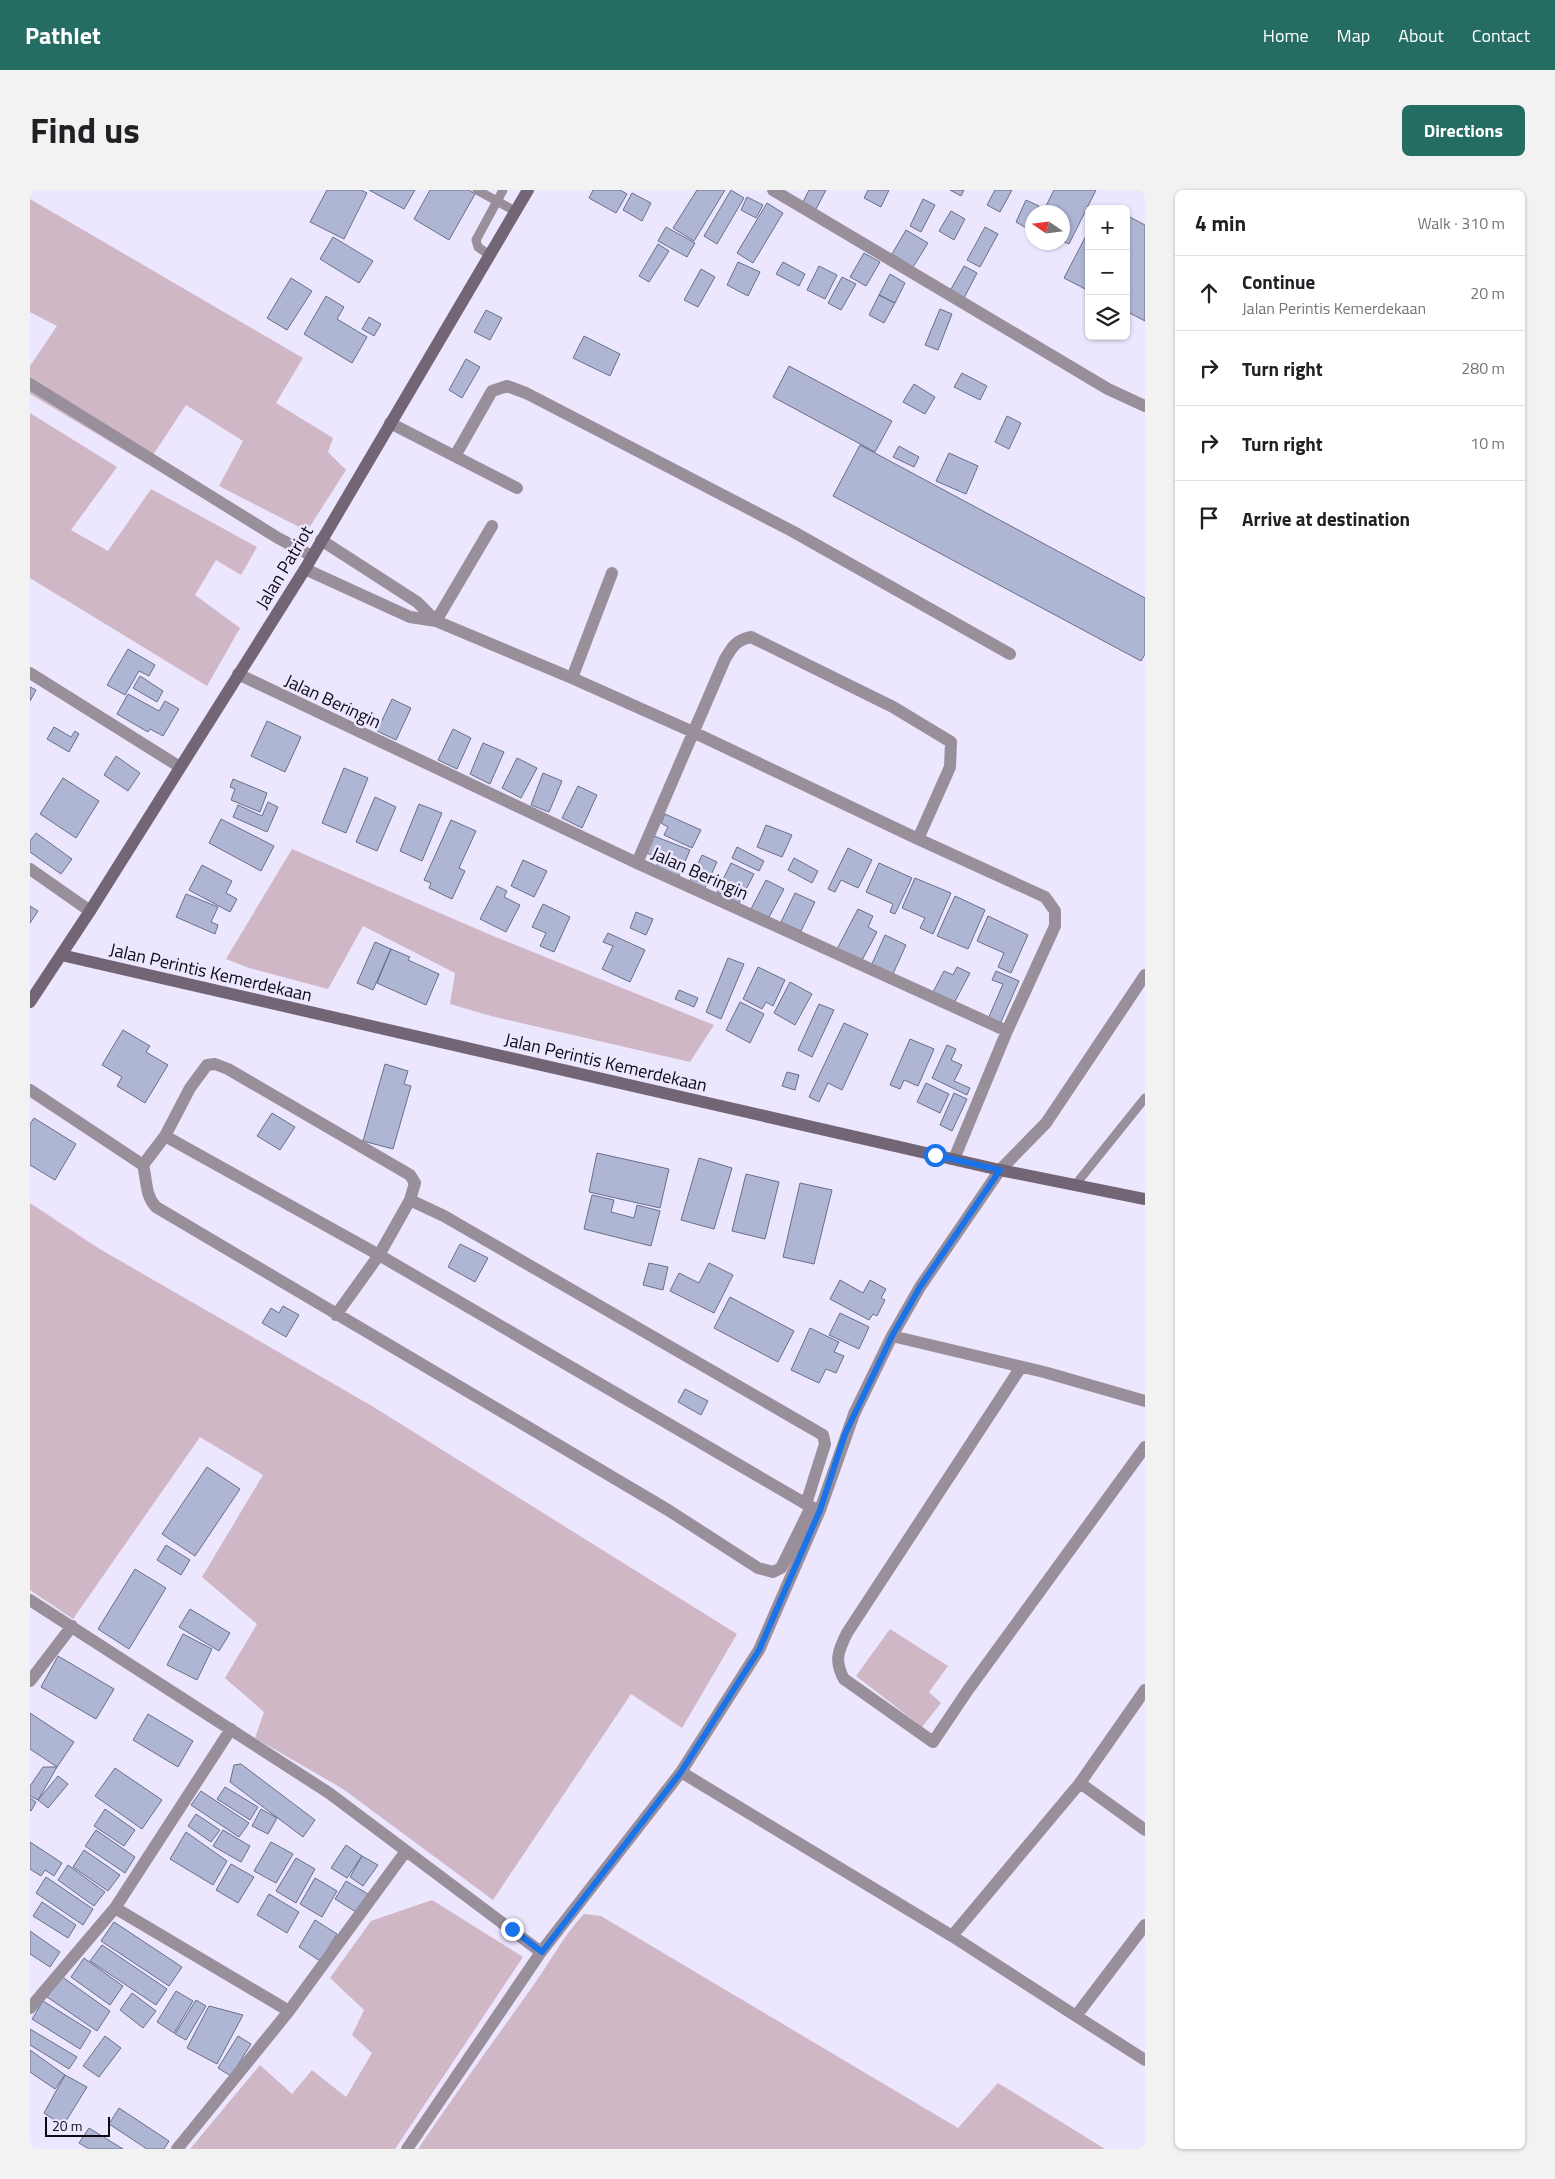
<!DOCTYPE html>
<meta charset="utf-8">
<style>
:root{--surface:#fff;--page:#f2f2f2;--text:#202124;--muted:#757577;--line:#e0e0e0;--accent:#256c62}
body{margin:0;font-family:"Titillium Web",sans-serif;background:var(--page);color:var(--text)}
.controls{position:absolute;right:15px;top:15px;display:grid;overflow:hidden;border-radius:8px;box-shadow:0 1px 4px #0004}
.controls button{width:45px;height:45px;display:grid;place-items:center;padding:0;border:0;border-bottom:1px solid var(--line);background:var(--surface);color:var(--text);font:25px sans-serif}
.compass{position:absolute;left:995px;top:15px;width:45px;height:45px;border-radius:50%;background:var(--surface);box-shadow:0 1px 4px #0004;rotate:283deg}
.scale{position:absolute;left:15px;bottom:12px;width:65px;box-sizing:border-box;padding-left:5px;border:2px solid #0d0a14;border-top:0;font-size:14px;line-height:18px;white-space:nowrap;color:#0d0a14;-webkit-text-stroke:4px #ece6ff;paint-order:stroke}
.stop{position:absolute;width:15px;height:15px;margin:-11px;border:4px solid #1a73e8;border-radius:50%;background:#fff}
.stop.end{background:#1a73e8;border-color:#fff;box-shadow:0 1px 5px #0008}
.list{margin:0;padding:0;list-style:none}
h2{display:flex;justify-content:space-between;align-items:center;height:65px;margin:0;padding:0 20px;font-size:21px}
h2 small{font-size:16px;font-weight:400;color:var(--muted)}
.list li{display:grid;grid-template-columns:32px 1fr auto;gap:15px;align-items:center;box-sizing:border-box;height:75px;padding:0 20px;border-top:1px solid var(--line)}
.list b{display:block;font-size:19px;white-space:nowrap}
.list p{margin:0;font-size:16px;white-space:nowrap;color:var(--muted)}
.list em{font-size:16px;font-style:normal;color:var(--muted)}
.icon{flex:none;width:28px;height:28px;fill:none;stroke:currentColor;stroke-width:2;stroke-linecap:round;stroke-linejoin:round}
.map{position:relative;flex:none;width:1115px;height:1959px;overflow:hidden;border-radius:8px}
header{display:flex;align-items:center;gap:30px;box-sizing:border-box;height:70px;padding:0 25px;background:var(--accent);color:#fff}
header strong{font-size:24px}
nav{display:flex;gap:28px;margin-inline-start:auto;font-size:18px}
.intro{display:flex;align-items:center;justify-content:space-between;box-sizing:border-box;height:120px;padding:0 30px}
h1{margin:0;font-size:35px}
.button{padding:12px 22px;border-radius:8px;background:var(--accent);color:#fff;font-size:18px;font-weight:700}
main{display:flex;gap:30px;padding:0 30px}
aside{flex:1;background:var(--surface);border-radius:8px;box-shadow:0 1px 4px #0004}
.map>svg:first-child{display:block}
.green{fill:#d0b7c5}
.building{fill:#afb6d4;stroke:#686f8a}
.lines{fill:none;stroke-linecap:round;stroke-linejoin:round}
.lane{stroke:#998f9b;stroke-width:9}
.street{stroke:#998f9b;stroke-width:12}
.secondary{stroke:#726575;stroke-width:12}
.route{stroke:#1a73e8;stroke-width:6}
.labels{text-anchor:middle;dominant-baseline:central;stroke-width:5;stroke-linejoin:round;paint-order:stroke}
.street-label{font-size:18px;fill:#0d0a14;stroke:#ece6ff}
</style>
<header>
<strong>Pathlet</strong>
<nav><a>Home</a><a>Map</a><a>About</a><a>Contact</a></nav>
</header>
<div class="intro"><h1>Find us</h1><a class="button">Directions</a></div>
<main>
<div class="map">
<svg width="1115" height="1959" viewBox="0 0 1115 1959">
<rect width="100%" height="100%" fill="#ece6ff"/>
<path class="green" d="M 0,9 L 273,168 L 246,213 L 303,248 L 298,262 L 316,280 L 277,341 L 189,296 L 213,251 L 156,215 L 117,274 L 0,204 L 0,176 L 27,136 L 0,122 Z
M 0,223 L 87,277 L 41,340 L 78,361 L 121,299 L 227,357 L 211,385 L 186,370 L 165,405 L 210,438 L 177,496 L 0,388 Z
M 262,659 L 456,743 L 684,835 L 660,872 L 461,826 L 420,814 L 425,783 L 333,736 L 298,799 L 219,778 L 196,769 Z
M 0,1013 L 68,1058 L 342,1216 L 707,1444 L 652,1538 L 601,1504 L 463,1710 L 313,1599 L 225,1548 L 234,1522 L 195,1488 L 227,1434 L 172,1387 L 233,1285 L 170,1247 L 43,1429 L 0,1400 Z
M 860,1439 L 918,1476 L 899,1502 L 911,1513 L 892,1537 L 826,1486 Z
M 402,1710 L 493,1767 L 365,1959 L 160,1959 L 230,1875 L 262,1904 L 282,1880 L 316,1907 L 342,1863 L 322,1845 L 334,1820 L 300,1788 L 341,1731 Z
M 554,1724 L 571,1726 L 928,1938 L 968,1893 L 1075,1959 L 388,1959 C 426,1903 466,1848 505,1793 C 522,1769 534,1745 554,1724 Z"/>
<path class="building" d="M 297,0 L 331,0 L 337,3 L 314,49 L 280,32 Z
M 339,0 L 385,0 L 374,19 Z
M 400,0 L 439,0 L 445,4 L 419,50 L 384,29 Z
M 563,0 L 590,0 L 597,4 L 586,23 L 559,8 Z
M 667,0 L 695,0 L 664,51 L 643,38 Z
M 701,0 L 714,8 L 687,54 L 674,46 Z
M 779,0 L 796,0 L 786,19 L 773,12 Z
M 838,0 L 859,0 L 851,17 L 834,8 Z
M 920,0 L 934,0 L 931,6 Z
M 965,0 L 982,0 L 970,22 L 957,15 Z
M 1024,0 L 1066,0 L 1039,54 L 1032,51 L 1032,22 L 1013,22 Z
M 602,3 L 621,13 L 612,31 L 593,20 Z
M 717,7 L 733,15 L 726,28 L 711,20 Z
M 893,9 L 905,15 L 891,42 L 880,36 Z
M 996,10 L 1009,16 L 1006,22 L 1002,22 L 998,39 L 986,32 Z
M 737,13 L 753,23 L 723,73 L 707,63 Z
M 921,21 L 935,29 L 924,50 L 909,41 Z
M 1096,25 L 1115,35 L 1115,131 L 1096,121 Z
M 636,37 L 665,53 L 657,67 L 628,51 Z
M 955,37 L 968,44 L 950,77 L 937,70 Z
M 876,40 L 898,53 L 883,77 L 862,64 Z
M 1059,40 L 1059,101 L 1034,88 Z
M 303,47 L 343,71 L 329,93 L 290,69 Z
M 628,54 L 639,61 L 619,92 L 609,86 Z
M 834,63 L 850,72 L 836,96 L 820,87 Z
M 708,72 L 730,82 L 718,106 L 697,95 Z
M 753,72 L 775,84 L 769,96 L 746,84 Z
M 789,76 L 807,85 L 795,109 L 777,100 Z
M 934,76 L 947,83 L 934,108 L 920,101 Z
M 671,79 L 685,87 L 668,117 L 654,110 Z
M 860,84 L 875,93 L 865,113 L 849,105 Z
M 812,87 L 826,94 L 811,120 L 798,113 Z
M 261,88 L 282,101 L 257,140 L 237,128 Z
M 849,105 L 865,113 L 854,133 L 839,125 Z
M 296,106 L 314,117 L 307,129 L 337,147 L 322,173 L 274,144 Z
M 910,119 L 922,124 L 908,160 L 895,155 Z
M 456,120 L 472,128 L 460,150 L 444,142 Z
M 339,127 L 351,134 L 344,146 L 332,139 Z
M 554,146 L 590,164 L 580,186 L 543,168 Z
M 436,169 L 450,177 L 432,208 L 419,200 Z
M 759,176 L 862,231 L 845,262 L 743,207 Z
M 932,183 L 957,196 L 950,210 L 924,197 Z
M 884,194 L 905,207 L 895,224 L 873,212 Z
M 977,226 L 991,233 L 979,259 L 965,252 Z
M 830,255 L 1115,408 L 1115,464 L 1111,471 L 803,306 Z
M 869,256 L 889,267 L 884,277 L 863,267 Z
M 919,263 L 948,276 L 936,304 L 906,291 Z
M 98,459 L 125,475 L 119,486 L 109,481 L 95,505 L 77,495 Z
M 110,486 L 133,501 L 127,512 L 103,498 Z
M 0,497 L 6,500 L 0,511 Z
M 98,504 L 129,521 L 135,511 L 149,519 L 133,546 L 120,539 L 118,542 L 87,524 Z
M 362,509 L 381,518 L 366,550 L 347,541 Z
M 237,531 L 271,547 L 255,582 L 221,566 Z
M 24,537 L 41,547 L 45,541 L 49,544 L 39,562 L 17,549 Z
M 423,539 L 441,548 L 427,579 L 408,570 Z
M 453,553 L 474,562 L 460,594 L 440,584 Z
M 86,566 L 110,583 L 98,601 L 74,585 Z
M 487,568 L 507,578 L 491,608 L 472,598 Z
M 314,578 L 338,588 L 316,643 L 292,633 Z
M 513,583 L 532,591 L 519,622 L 501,615 Z
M 33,588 L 69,611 L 46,648 L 10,624 Z
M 203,589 L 237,603 L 230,622 L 201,610 L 205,599 L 200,597 Z
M 548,596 L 567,605 L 552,638 L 532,628 Z
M 345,607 L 366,617 L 347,661 L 326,652 Z
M 238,612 L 248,617 L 237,642 L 203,627 L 208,615 L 232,626 Z
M 389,614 L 412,623 L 392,671 L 370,661 Z
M 635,624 L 671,640 L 662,658 L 634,645 L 638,637 L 631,633 Z
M 191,629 L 244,656 L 231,681 L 179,653 Z
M 421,630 L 446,641 L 429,678 L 435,681 L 422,709 L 399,698 L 401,693 L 394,690 Z
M 736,635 L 762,645 L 752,667 L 727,657 Z
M 6,643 L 42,669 L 31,684 L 0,662 L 0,651 Z
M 624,646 L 660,660 L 649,686 L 626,677 L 630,669 L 617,663 Z
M 707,657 L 734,671 L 729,681 L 702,668 Z
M 818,658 L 842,670 L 828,698 L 811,690 L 805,702 L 798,699 Z
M 672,665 L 687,672 L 675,698 L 660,691 Z
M 764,668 L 788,681 L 782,693 L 758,680 Z
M 493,670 L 517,681 L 504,707 L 481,696 Z
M 701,673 L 724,684 L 709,713 L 687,702 Z
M 849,673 L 882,688 L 865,724 L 860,722 L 863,714 L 836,702 Z
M 172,675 L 202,691 L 196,703 L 207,709 L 200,722 L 159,700 Z
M 885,688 L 921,703 L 903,744 L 890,738 L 895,728 L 872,718 Z
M 736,690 L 754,699 L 738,729 L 721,719 Z
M 467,696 L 477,701 L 474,707 L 490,715 L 476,742 L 450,729 Z
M 765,703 L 785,712 L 771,741 L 751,732 Z
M 156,704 L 188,717 L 181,732 L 188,735 L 185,744 L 146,727 Z
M 925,706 L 955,720 L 938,759 L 907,746 Z
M 513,714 L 540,727 L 524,762 L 510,756 L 516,743 L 502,737 Z
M 0,716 L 8,721 L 0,733 Z
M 828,719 L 843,726 L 838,737 L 847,742 L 831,772 L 807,759 Z
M 606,722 L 623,729 L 616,745 L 600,738 Z
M 958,726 L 998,745 L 981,783 L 968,777 L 974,763 L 947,751 Z
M 578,743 L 615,760 L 600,792 L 572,779 L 583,756 L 573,752 Z
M 855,745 L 876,755 L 862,786 L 841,776 Z
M 345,752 L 361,759 L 343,800 L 327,793 Z
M 361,759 L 380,767 L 378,770 L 409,784 L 396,815 L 347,793 Z
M 698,768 L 714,774 L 691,829 L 676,822 Z
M 728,777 L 755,790 L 743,816 L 736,812 L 732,819 L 713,809 Z
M 927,777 L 940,783 L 923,815 L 902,804 L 914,781 L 923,785 Z
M 966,781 L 989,791 L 970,834 L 958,829 L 973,794 L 962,790 Z
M 760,792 L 782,804 L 765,835 L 744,823 Z
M 649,800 L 668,808 L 664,817 L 645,809 Z
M 710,812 L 734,824 L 720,853 L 696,840 Z
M 789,814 L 804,820 L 782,867 L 768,860 Z
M 814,833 L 838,844 L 812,900 L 798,893 L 789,912 L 779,907 Z
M 93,840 L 120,856 L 116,862 L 138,875 L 115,913 L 87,896 L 92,887 L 72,875 Z
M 880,849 L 904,859 L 888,896 L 874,890 L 870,899 L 860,895 Z
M 917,855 L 926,859 L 921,870 L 932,875 L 924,891 L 940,898 L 937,905 L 902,888 Z
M 355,874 L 378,881 L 374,894 L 381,896 L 363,959 L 333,951 Z
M 757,882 L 769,885 L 765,900 L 752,896 Z
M 896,893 L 919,904 L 910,923 L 887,912 Z
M 924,903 L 937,909 L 922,941 L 910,935 Z
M 242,923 L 265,937 L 250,960 L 227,946 Z
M 4,928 L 46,954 L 25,990 L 0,975 L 0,934 Z
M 567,963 L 639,979 L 630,1018 L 559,1002 Z
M 669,968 L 702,978 L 684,1039 L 651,1030 Z
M 716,984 L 749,992 L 735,1049 L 702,1041 Z
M 770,993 L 802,1000 L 784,1074 L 753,1067 Z
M 562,1005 L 584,1010 L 581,1022 L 604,1028 L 607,1015 L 630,1021 L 621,1056 L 554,1039 Z
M 430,1054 L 458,1068 L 445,1092 L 418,1077 Z
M 619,1073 L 638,1077 L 633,1100 L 613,1095 Z
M 679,1073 L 703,1085 L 684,1123 L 640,1101 L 649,1083 L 669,1093 Z
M 810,1090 L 833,1103 L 840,1090 L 856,1099 L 851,1108 L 855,1110 L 847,1126 L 843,1124 L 839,1130 L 800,1109 Z
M 700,1107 L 764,1141 L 748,1172 L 684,1138 Z
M 253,1116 L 269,1125 L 256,1147 L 232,1133 L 241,1118 L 249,1123 Z
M 810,1123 L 839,1137 L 829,1159 L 799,1145 Z
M 780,1138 L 809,1152 L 804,1162 L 814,1166 L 806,1183 L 796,1179 L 789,1193 L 761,1180 Z
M 655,1199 L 678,1211 L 671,1225 L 648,1212 Z
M 177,1277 L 210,1299 L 165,1366 L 132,1344 Z
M 136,1355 L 160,1370 L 151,1385 L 127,1370 Z
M 105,1379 L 136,1398 L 99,1459 L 68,1439 Z
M 160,1419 L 200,1443 L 189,1461 L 149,1437 Z
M 153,1444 L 182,1459 L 167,1490 L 137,1475 Z
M 28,1466 L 84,1499 L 66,1529 L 11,1497 Z
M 0,1523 L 44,1552 L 27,1577 L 0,1559 Z
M 118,1524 L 163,1551 L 148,1577 L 103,1550 Z
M 211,1574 L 285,1630 L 273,1647 L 200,1592 L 204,1575 Z
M 13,1577 L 27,1577 L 8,1610 L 0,1606 L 0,1596 Z
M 85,1578 L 132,1610 L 112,1639 L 65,1606 Z
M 28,1586 L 38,1594 L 18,1618 L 8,1610 Z
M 195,1597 L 228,1617 L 220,1630 L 187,1609 Z
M 171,1601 L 219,1633 L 209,1647 L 161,1615 Z
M 0,1608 L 6,1612 L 1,1621 L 0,1620 Z
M 75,1619 L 105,1640 L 94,1656 L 64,1636 Z
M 231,1619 L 247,1628 L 238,1644 L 222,1636 Z
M 166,1624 L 190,1640 L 181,1652 L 158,1636 Z
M 66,1640 L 105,1667 L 95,1683 L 55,1656 Z
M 193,1640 L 220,1656 L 211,1672 L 183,1656 Z
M 156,1642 L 197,1671 L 183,1695 L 140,1669 Z
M 0,1652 L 32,1673 L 24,1686 L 15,1680 L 11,1686 L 0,1679 Z
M 241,1652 L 263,1664 L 246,1693 L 224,1681 Z
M 316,1655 L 332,1666 L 317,1688 L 301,1678 Z
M 54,1660 L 90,1685 L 78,1701 L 43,1677 Z
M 332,1666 L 348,1675 L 333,1696 L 320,1687 Z
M 266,1668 L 285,1679 L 266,1713 L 246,1701 Z
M 201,1674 L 224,1687 L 208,1713 L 186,1700 Z
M 38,1675 L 75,1702 L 64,1716 L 28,1690 Z
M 16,1687 L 63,1719 L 53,1735 L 6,1703 Z
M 285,1688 L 307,1701 L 292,1727 L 270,1714 Z
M 316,1691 L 338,1704 L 326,1722 L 305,1709 Z
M 239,1704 L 269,1722 L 257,1743 L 227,1725 Z
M 12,1712 L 46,1735 L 38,1748 L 3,1726 Z
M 285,1730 L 307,1744 L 290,1771 L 269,1757 Z
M 84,1732 L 152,1777 L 139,1796 L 71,1751 Z
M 0,1741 L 30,1762 L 20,1777 L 0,1764 Z
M 72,1755 L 137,1799 L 126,1815 L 60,1771 Z
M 54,1768 L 93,1796 L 80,1815 L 41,1787 Z
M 31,1786 L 80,1821 L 67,1841 L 17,1807 Z
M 146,1801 L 163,1811 L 144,1843 L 127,1832 Z
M 102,1803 L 126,1821 L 113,1838 L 90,1820 Z
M 166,1810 L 176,1816 L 156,1850 L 145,1844 Z
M 13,1811 L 61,1841 L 50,1859 L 2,1829 Z
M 179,1816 L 213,1825 L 187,1874 L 157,1858 Z
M 0,1839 L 47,1867 L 39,1879 L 0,1855 Z
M 75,1846 L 91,1858 L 69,1887 L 53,1876 Z
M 208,1846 L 221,1854 L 201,1886 L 188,1878 Z
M 0,1860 L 35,1885 L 25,1899 L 0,1882 Z
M 35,1885 L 57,1897 L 33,1936 L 14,1923 Z
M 89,1918 L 139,1951 L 134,1959 L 117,1959 L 79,1934 Z
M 59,1938 L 93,1959 L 59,1959 L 49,1953 Z"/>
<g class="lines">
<path class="lane" d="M 447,0 L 485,21
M 459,65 L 448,57 L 446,50 L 473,0
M 1046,994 L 1115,908"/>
<path class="street" d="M 743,0 L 1078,199 L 1115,216
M 0,194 L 248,348 L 282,366
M 360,233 L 487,298
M 425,266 L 462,201 L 477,196 L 496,203 L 762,341 L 980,464
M 291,350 L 387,412 L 406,431
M 275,379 L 380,427 L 406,431 L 542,488 L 663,542 L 888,649 L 1015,707 L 1025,721 L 1025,736 L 977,841
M 406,431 L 462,336
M 0,483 L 150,577
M 208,484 L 607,673 L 977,841 L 924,969
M 542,488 L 582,383
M 607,673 L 695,469 C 702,457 706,450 721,447 L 863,517 L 921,552 L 920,577 L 888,649
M 0,679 L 60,721
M 0,900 L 113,975 C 117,990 115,1006 126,1017 L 638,1320 L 728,1378 L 743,1382 L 751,1378 L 781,1317
M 135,946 L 349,1065 L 776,1314
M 113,975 L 135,946 L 160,898 L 177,875 L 185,874 L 198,879 L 380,985 L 385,993 L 380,1010 L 414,1026 L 793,1245 L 795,1254 L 776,1314 L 786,1319
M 306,1125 L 349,1065 L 380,1010
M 862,1146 L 1014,1182 L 1115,1211
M 991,1177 L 817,1443 C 808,1461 804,1471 814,1489 L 903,1552 L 938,1500 L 1115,1257
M 0,1410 L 299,1603 L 511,1762 L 377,1959
M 0,1491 L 42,1436
M 651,1582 L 922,1746 L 1046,1826 L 1115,1735
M 1050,1593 L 1115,1640
M 85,1718 L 259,1821
M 922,1746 L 1050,1593 L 1115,1500
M 511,1762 L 651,1582 L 729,1460 L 790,1320 L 824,1224 L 862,1146 L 890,1097 L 970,980 L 1016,933 L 1115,785
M 0,1818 L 85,1718 L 201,1539
M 1046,1826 L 1115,1870
M 147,1959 L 259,1821 L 376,1661"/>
<path class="secondary" d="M 31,765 L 970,980 L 1115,1009
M 0,812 L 60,721 L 275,379 L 498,0"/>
</g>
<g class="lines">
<path class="route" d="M 482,1739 L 512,1762 L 651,1582 L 729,1460 L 790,1320 L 815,1244 L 862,1146 L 890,1097 L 970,980 L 905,965"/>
</g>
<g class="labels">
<g class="street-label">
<text transform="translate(254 377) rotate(-59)">Jalan Patriot</text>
<text transform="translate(303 511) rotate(25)">Jalan Beringin</text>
<text transform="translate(670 683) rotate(24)">Jalan Beringin</text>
<text transform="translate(181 782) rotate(13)">Jalan Perintis Kemerdekaan</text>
<text transform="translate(576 872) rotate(13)">Jalan Perintis Kemerdekaan</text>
</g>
</g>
</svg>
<div class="controls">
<button>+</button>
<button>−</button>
<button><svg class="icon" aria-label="layers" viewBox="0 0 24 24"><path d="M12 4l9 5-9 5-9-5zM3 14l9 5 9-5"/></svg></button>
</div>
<svg class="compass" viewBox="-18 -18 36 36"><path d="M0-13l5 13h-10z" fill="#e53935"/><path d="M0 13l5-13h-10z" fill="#757577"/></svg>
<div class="scale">20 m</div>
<div class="stop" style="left:905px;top:965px"></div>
<div class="stop end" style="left:482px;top:1739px"></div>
</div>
<aside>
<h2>4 min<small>Walk · 310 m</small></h2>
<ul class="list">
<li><svg class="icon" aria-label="ahead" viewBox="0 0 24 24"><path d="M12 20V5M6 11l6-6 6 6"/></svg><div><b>Continue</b><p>Jalan Perintis Kemerdekaan</p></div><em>20 m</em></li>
<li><svg class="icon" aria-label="right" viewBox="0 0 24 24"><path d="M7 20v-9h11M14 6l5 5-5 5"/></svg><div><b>Turn right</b></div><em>280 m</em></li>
<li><svg class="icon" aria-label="right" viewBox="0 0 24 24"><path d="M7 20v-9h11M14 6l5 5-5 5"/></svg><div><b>Turn right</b></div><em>10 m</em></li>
<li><svg class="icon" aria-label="arrive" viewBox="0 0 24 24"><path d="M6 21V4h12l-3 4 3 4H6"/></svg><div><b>Arrive at destination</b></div></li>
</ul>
</aside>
</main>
